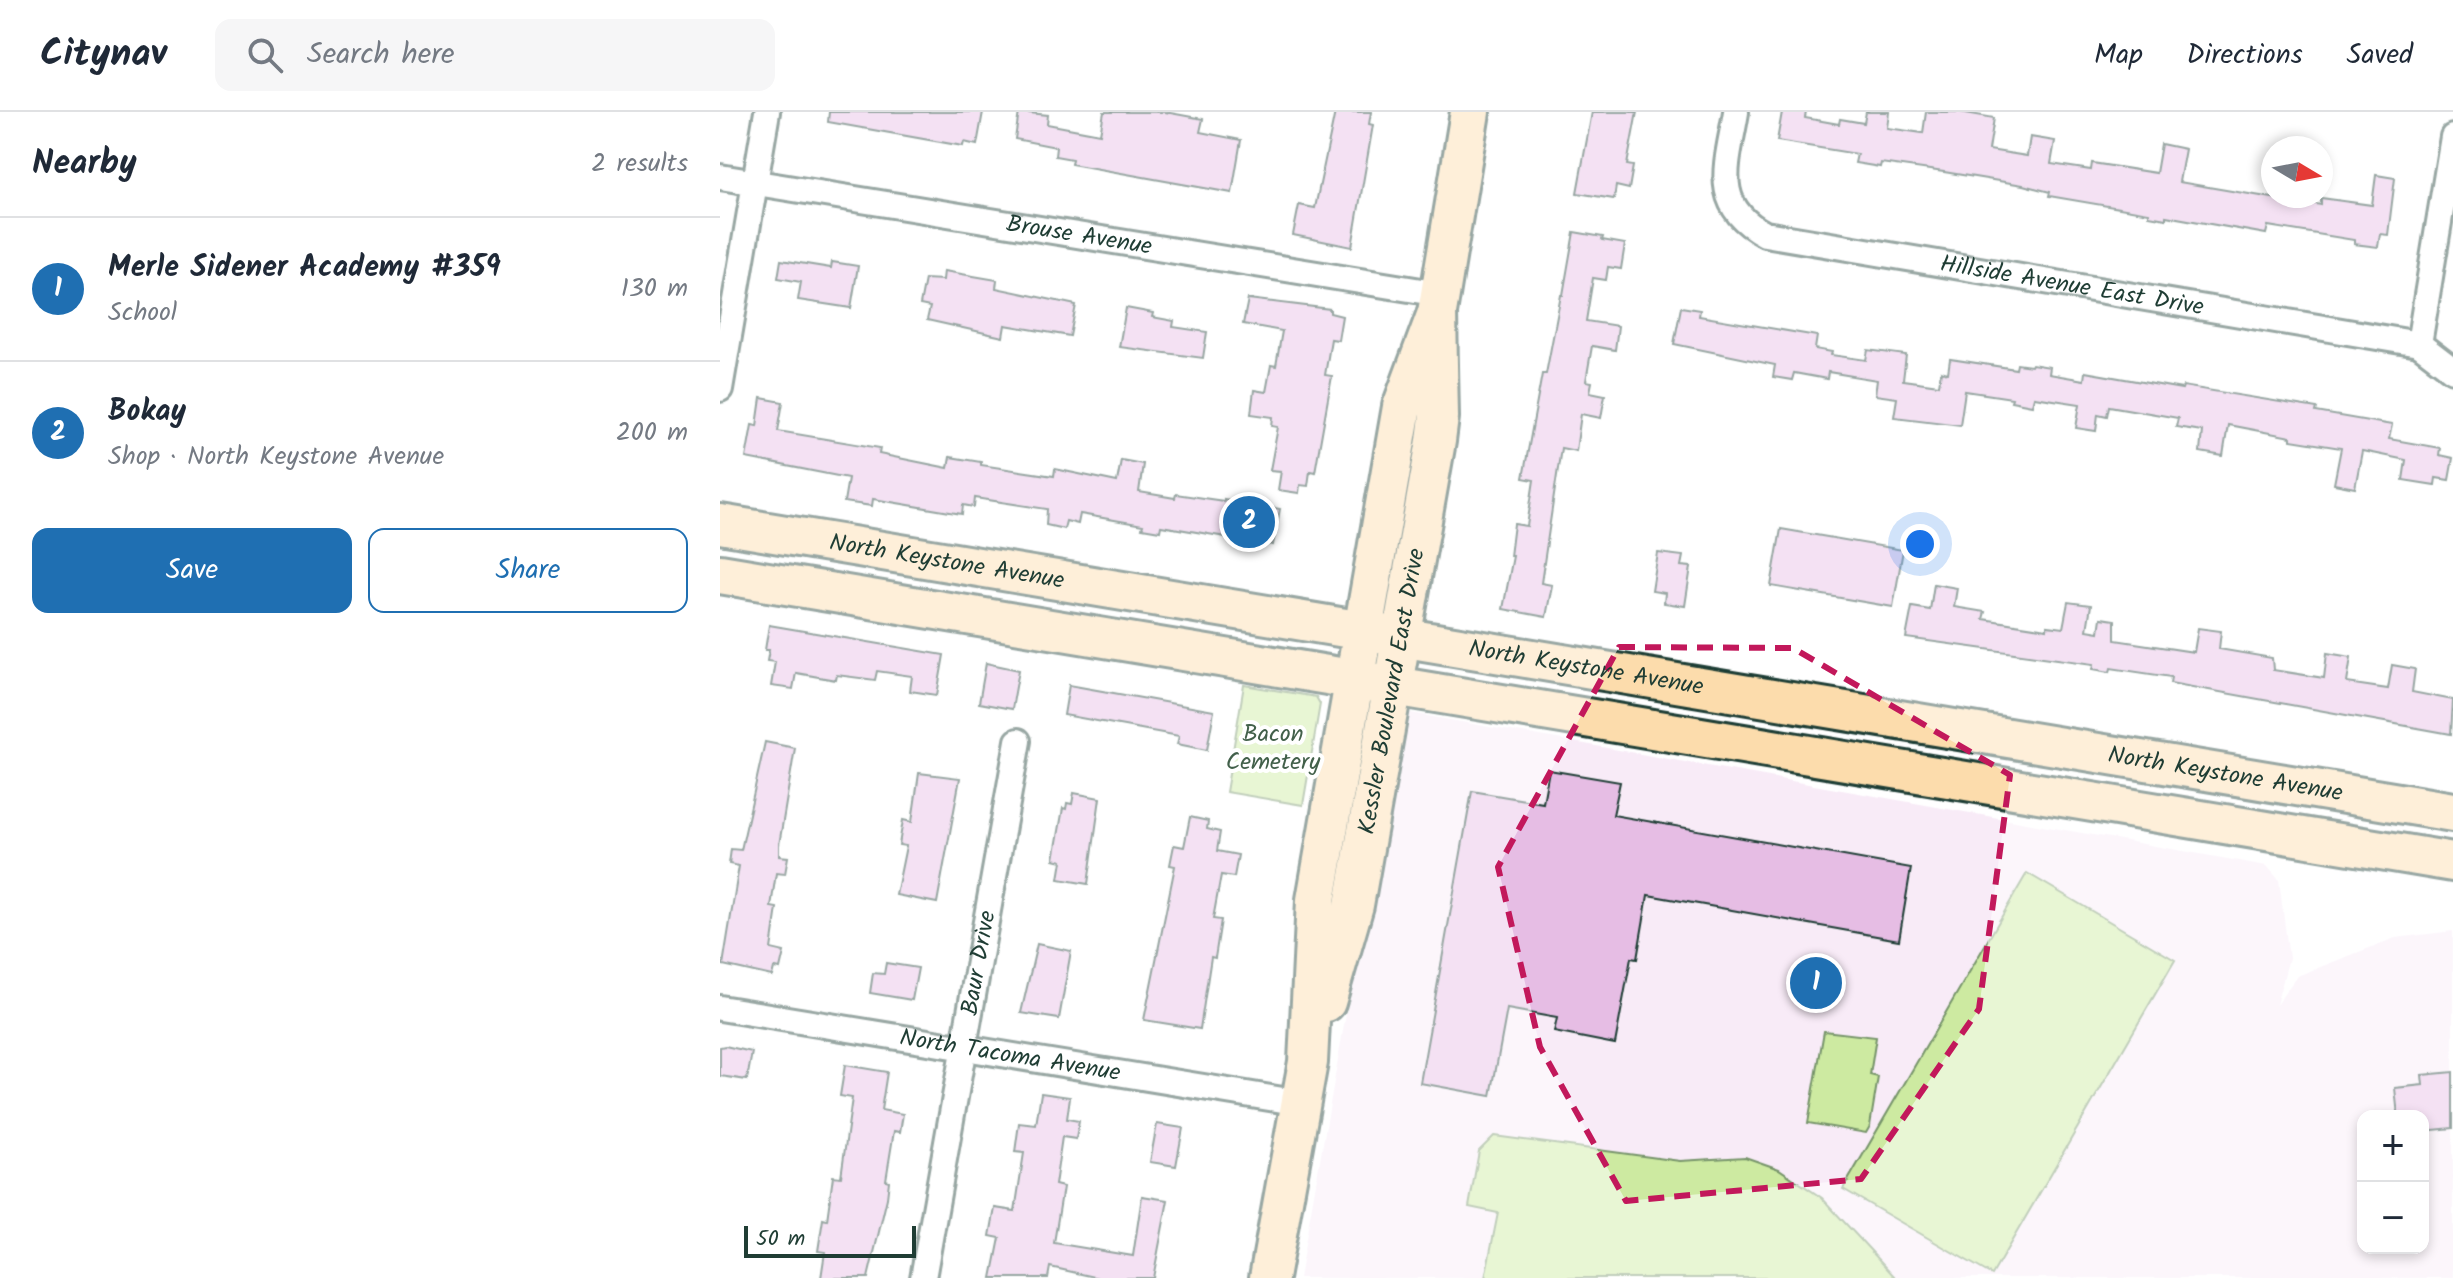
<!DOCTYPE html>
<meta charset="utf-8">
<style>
:root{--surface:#fff;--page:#f6f6f7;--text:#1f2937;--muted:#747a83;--line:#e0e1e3;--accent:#1f6fb2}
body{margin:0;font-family:Kalam,sans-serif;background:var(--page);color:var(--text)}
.controls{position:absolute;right:24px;bottom:24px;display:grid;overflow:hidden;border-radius:16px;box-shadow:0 4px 12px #0003}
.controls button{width:72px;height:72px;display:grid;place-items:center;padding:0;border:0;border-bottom:2px solid var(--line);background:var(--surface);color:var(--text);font:40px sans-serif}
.compass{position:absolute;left:1541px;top:24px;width:72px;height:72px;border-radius:50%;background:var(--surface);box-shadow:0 4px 12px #0003;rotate:100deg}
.scale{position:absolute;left:24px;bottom:20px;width:172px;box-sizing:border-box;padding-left:8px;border:4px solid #1f3d34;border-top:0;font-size:22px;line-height:28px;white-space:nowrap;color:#1f3d34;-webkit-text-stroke:6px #fff;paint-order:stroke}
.you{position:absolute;left:1200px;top:432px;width:28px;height:28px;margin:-20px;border:6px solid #fff;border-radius:50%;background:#1a73e8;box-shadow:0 0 0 12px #1a73e833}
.badge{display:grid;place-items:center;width:52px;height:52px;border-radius:50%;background:var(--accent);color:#fff;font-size:26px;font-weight:700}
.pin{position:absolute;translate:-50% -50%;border:4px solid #fff;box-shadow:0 2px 8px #0006}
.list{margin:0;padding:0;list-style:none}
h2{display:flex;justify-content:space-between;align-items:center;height:104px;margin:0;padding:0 32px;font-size:34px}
h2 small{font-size:26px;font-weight:400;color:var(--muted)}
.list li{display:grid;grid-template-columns:52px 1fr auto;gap:24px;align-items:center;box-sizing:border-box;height:144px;padding:0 32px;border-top:2px solid var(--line)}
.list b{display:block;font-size:30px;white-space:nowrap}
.list p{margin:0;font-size:26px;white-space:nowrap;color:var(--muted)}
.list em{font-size:26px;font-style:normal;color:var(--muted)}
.actions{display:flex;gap:16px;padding:24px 32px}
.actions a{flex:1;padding:18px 0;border:2px solid var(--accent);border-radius:16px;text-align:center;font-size:28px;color:var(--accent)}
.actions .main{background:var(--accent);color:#fff}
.icon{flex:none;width:44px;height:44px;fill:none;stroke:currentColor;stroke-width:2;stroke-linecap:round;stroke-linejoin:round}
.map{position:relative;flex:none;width:1733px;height:1166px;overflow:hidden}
header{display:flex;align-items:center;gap:48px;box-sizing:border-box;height:112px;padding:0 40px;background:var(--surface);border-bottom:2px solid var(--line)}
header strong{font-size:38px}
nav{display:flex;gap:44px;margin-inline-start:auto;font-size:28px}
.search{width:560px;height:72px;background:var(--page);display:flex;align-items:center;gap:20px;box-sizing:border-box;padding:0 28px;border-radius:16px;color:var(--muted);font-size:30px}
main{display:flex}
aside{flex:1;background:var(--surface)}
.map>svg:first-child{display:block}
.built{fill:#f8ebf7;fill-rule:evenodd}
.green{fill:#cdeaa1;stroke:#76946a;stroke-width:2}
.building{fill:#e6bde4;stroke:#1f3d34;stroke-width:2}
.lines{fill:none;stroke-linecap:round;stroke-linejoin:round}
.street-casing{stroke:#1f3d34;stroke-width:30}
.primary-casing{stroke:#1f3d34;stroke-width:44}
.street{stroke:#fff;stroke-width:24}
.primary{stroke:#fcdcac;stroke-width:38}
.marked{fill:none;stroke:#c2185b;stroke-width:6;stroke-dasharray:16 10;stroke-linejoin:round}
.labels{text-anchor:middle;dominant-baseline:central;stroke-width:8;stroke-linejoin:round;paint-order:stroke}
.street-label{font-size:24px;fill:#1f3d34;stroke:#fff}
.park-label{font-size:24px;fill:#42604a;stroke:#fff}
</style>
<header>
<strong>Citynav</strong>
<div class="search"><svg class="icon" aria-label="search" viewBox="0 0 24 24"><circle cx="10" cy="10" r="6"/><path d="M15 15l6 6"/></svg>Search here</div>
<nav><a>Map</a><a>Directions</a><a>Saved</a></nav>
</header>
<main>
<aside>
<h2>Nearby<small>2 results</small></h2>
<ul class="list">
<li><span class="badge">1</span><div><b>Merle Sidener Academy #359</b><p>School</p></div><em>130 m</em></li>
<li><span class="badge">2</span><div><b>Bokay</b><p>Shop · North Keystone Avenue</p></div><em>200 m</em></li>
</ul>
<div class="actions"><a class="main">Save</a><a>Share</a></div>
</aside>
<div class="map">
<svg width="1733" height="1166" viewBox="0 0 1733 1166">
<rect width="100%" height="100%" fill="#fff"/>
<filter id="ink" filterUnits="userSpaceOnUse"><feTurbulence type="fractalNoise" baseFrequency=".0125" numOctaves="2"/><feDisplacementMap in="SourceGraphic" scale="16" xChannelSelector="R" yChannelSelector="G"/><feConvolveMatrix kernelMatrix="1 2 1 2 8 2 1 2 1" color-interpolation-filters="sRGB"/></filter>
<g filter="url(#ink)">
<path class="built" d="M 680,599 L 1547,754 L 1559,768 L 1569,846 L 1556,893 L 1577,864 L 1675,826 L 1733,819 L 1733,1166 L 579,1166 ZM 1643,1004 L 1703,1004 L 1703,1136 L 1643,1136 Z"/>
<path class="green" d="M 524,573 L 596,585 L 600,592 L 583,693 L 506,680 Z
M 1307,761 L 1455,848 L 1272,1163 L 1123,1077 Z
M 1104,919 L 1156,925 L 1150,963 L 1158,965 L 1150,1014 L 1146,1021 L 1088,1011 Z
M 774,1024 L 960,1049 L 1025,1045 L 1059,1057 L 1102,1086 L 1176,1166 L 765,1166 L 778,1101 L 749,1095 L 759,1039 Z"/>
<path class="building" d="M 109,0 L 263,0 L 257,33 L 244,30 L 243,34 L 108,10 Z
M 299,0 L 328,3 L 327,12 L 380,22 L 384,0 L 445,0 L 483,7 L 480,20 L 521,28 L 512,81 L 351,52 L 352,47 L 335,44 L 336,35 L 295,27 Z
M 615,0 L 651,0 L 649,12 L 653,13 L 632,135 L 573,123 L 579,93 L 595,96 Z
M 872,0 L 917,0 L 907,53 L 913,54 L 909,77 L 896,74 L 894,87 L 857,81 Z
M 1062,0 L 1086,0 L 1085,6 L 1119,12 L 1120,7 L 1144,11 L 1146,0 L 1169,0 L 1167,16 L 1203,21 L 1206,0 L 1240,0 L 1274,6 L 1269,38 L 1307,44 L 1310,25 L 1335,29 L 1331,52 L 1371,58 L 1372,51 L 1436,61 L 1441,32 L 1465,37 L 1459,70 L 1576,90 L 1576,88 L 1601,93 L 1601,86 L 1652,93 L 1656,63 L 1675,66 L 1668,123 L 1660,122 L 1658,135 L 1634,132 L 1634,128 L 1548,114 L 1546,122 L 1446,104 L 1446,107 L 1429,104 L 1429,101 L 1329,84 L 1330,80 L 1303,73 L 1224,60 L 1161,51 L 1160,55 L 1135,51 L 1137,42 L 1057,29 Z
M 854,120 L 883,125 L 882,128 L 905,132 L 901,157 L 888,155 L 886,168 L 873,166 L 866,209 L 898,214 L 895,238 L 872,234 L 866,269 L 872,270 L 870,280 L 885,283 L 881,306 L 861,302 L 856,339 L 841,336 L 821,471 L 832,473 L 826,505 L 783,497 L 793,444 L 790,444 L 794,412 L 807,414 L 814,368 L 803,366 L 822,262 L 826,262 L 841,183 L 843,183 Z
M 61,148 L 111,156 L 112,150 L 138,154 L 131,196 L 78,188 L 81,170 L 58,166 Z
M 224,159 L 277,168 L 276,176 L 356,193 L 350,224 L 285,213 L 283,225 L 207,208 L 210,195 L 200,193 L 205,167 L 223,168 Z
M 528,187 L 610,197 L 610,201 L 622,204 L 618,228 L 611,227 L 605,263 L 612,264 L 595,360 L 590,359 L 588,374 L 580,373 L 579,381 L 558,378 L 561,359 L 550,358 L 558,315 L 552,314 L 553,305 L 531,302 L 534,278 L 546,280 L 551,253 L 556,254 L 562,219 L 523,212 Z
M 961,195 L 980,198 L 979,204 L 1097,224 L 1095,237 L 1112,240 L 1111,243 L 1146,248 L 1148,238 L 1186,243 L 1183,268 L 1219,273 L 1221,259 L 1228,261 L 1230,247 L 1296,257 L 1297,252 L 1311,254 L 1312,252 L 1330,255 L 1329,262 L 1364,268 L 1365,260 L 1462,277 L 1463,274 L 1597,296 L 1596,300 L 1672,313 L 1669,327 L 1720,336 L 1719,343 L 1733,346 L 1729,368 L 1716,366 L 1715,373 L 1683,368 L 1686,348 L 1642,339 L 1635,376 L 1614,372 L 1621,336 L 1571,328 L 1571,325 L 1508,313 L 1503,344 L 1480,340 L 1482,319 L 1456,315 L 1458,306 L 1389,294 L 1387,304 L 1378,302 L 1376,319 L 1356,316 L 1360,292 L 1314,285 L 1312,293 L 1291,289 L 1292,286 L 1245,279 L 1240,313 L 1174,305 L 1177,286 L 1155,283 L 1157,268 L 1108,260 L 1107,267 L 1074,261 L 1072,268 L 1053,265 L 1055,253 L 954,232 Z
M 406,196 L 433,201 L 432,205 L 454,209 L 453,215 L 487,220 L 483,246 L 399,235 Z
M 41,286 L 63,290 L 58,319 L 160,336 L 159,342 L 228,356 L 230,345 L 261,350 L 261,353 L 334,364 L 335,357 L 397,370 L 401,348 L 423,352 L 419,380 L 455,386 L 456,382 L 504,389 L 504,387 L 560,397 L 553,433 L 441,414 L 440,419 L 422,416 L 423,413 L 360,402 L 358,412 L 346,409 L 344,417 L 326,413 L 327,397 L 255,386 L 254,395 L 243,393 L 242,402 L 153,387 L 152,394 L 124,390 L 128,366 L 26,346 L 32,313 L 37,314 Z
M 1061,417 L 1183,438 L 1173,495 L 1051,474 Z
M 938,441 L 963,444 L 961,454 L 971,455 L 965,494 L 944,491 L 945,481 L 932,479 Z
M 1214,472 L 1237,476 L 1234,495 L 1265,500 L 1263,507 L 1327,517 L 1327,514 L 1343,516 L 1348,490 L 1371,493 L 1367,518 L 1379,520 L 1381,506 L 1395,508 L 1395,528 L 1474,540 L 1478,516 L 1501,519 L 1499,537 L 1552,546 L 1553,558 L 1604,566 L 1607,541 L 1631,545 L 1627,571 L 1668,577 L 1672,553 L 1695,557 L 1692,580 L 1733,588 L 1731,622 L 1450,571 L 1451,565 L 1391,556 L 1390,560 L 1373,557 L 1374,552 L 1186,526 L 1192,495 L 1210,498 Z
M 49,513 L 224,543 L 217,583 L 190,579 L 192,564 L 157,559 L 155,568 L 117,563 L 116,568 L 76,561 L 73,577 L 51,574 L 55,550 L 47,549 L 49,538 L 45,538 Z
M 266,551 L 299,558 L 292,597 L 259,591 Z
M 349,573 L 494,599 L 487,638 L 457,632 L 459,624 L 344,603 Z
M 45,630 L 75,636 L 59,733 L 59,744 L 68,745 L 65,762 L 56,761 L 51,795 L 57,796 L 51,837 L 64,840 L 60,857 L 54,856 L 52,864 L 3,853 L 19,754 L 9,752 L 11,737 L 21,738 Z
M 829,658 L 900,670 L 893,703 L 1191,756 L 1179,828 L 928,783 L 917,847 L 911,846 L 895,932 L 834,920 L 837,906 L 787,897 L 771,984 L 700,971 L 752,679 L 823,691 Z
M 199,661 L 240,666 L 217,791 L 176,783 L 186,734 L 179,733 L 183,708 L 192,710 Z
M 354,681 L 380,686 L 368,772 L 339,767 L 342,749 L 334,747 L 343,696 L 346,697 L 347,691 L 352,692 Z
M 470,705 L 488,709 L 487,717 L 500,720 L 497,739 L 518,743 L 514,765 L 501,763 L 493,807 L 501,808 L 495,846 L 491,845 L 480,917 L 424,908 L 455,754 L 450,753 L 454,733 L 464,735 Z
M 317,832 L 351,839 L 339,907 L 301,901 Z
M 166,851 L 198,856 L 192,888 L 150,881 L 153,861 L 164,862 Z
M 5,934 L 32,940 L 27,968 L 0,964 L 0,935 Z
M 125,953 L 167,960 L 161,998 L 183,1002 L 180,1020 L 174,1019 L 166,1068 L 169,1069 L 167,1086 L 148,1166 L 101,1166 L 105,1140 L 98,1139 L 103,1107 L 107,1108 L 113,1064 L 121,1065 L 132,986 L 120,984 Z
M 1733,960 L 1733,1016 L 1703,1019 L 1703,1004 L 1678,1004 L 1675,976 L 1703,973 L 1702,963 Z
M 321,981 L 350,985 L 347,1007 L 359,1009 L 356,1027 L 342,1025 L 335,1073 L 343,1075 L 334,1131 L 413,1144 L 422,1084 L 448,1088 L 433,1166 L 379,1166 L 330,1155 L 328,1166 L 272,1166 L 280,1126 L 270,1124 L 275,1096 L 295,1099 L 304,1041 L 295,1040 L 299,1011 L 316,1013 Z
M 437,1012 L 463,1016 L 456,1054 L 430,1050 Z"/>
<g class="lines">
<defs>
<g id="street">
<path id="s1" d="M 1016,0 C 1008,50 989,93 1045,122 L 1699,232"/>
<path d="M 1733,25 L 1699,232 L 1733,258"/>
<path id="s2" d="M 0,65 L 720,182"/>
<path d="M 0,277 L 47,0"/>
<path id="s3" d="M 0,896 L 581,991"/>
<path id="s4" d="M 203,1166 L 298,629"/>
</g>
<g id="primary">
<path id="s5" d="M 0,412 L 1733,700"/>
<path d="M 0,462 L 1733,750"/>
<path id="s6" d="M 606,890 L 634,793 L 716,329 L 719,305 L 717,201 L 750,0"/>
<path d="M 549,1166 L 588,950 L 596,788 L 682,295 L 717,201"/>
</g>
</defs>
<use href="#street" class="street-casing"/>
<use href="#primary" class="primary-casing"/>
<use href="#street" class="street"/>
<use href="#primary" class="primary"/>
</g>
</g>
<path d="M0 0H1733V1166H0ZM 899,535 L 1073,536 L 1290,663 L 1259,897 L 1141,1067 L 906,1089 L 820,935 L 778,755 Z" fill="#fff" fill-opacity=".55" fill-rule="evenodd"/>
<path class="marked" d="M 899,535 L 1073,536 L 1290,663 L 1259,897 L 1141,1067 L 906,1089 L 820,935 L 778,755 Z"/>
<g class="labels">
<g class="street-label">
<text stroke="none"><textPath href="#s2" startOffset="364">Brouse Avenue</textPath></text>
<text stroke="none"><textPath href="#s1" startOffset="450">Hillside Avenue East Drive</textPath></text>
<text stroke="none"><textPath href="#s5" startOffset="230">North Keystone Avenue</textPath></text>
<text stroke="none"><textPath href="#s5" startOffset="878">North Keystone Avenue</textPath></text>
<text stroke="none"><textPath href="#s6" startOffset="318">Kessler Boulevard East Drive</textPath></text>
<text stroke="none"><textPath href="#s5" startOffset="1526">North Keystone Avenue</textPath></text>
<text stroke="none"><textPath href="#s4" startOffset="320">Baur Drive</textPath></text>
<text stroke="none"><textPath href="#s3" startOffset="294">North Tacoma Avenue</textPath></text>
</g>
<g class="park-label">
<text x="553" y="622">Bacon<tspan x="553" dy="28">Cemetery</tspan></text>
</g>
</g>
</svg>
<div class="controls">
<button>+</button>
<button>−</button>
</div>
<svg class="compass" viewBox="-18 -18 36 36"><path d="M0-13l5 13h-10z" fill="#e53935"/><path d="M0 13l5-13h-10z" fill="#747a83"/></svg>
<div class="scale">50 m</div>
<div class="you"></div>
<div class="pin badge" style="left:1096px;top:871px">1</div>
<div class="pin badge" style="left:529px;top:410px">2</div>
</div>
</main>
